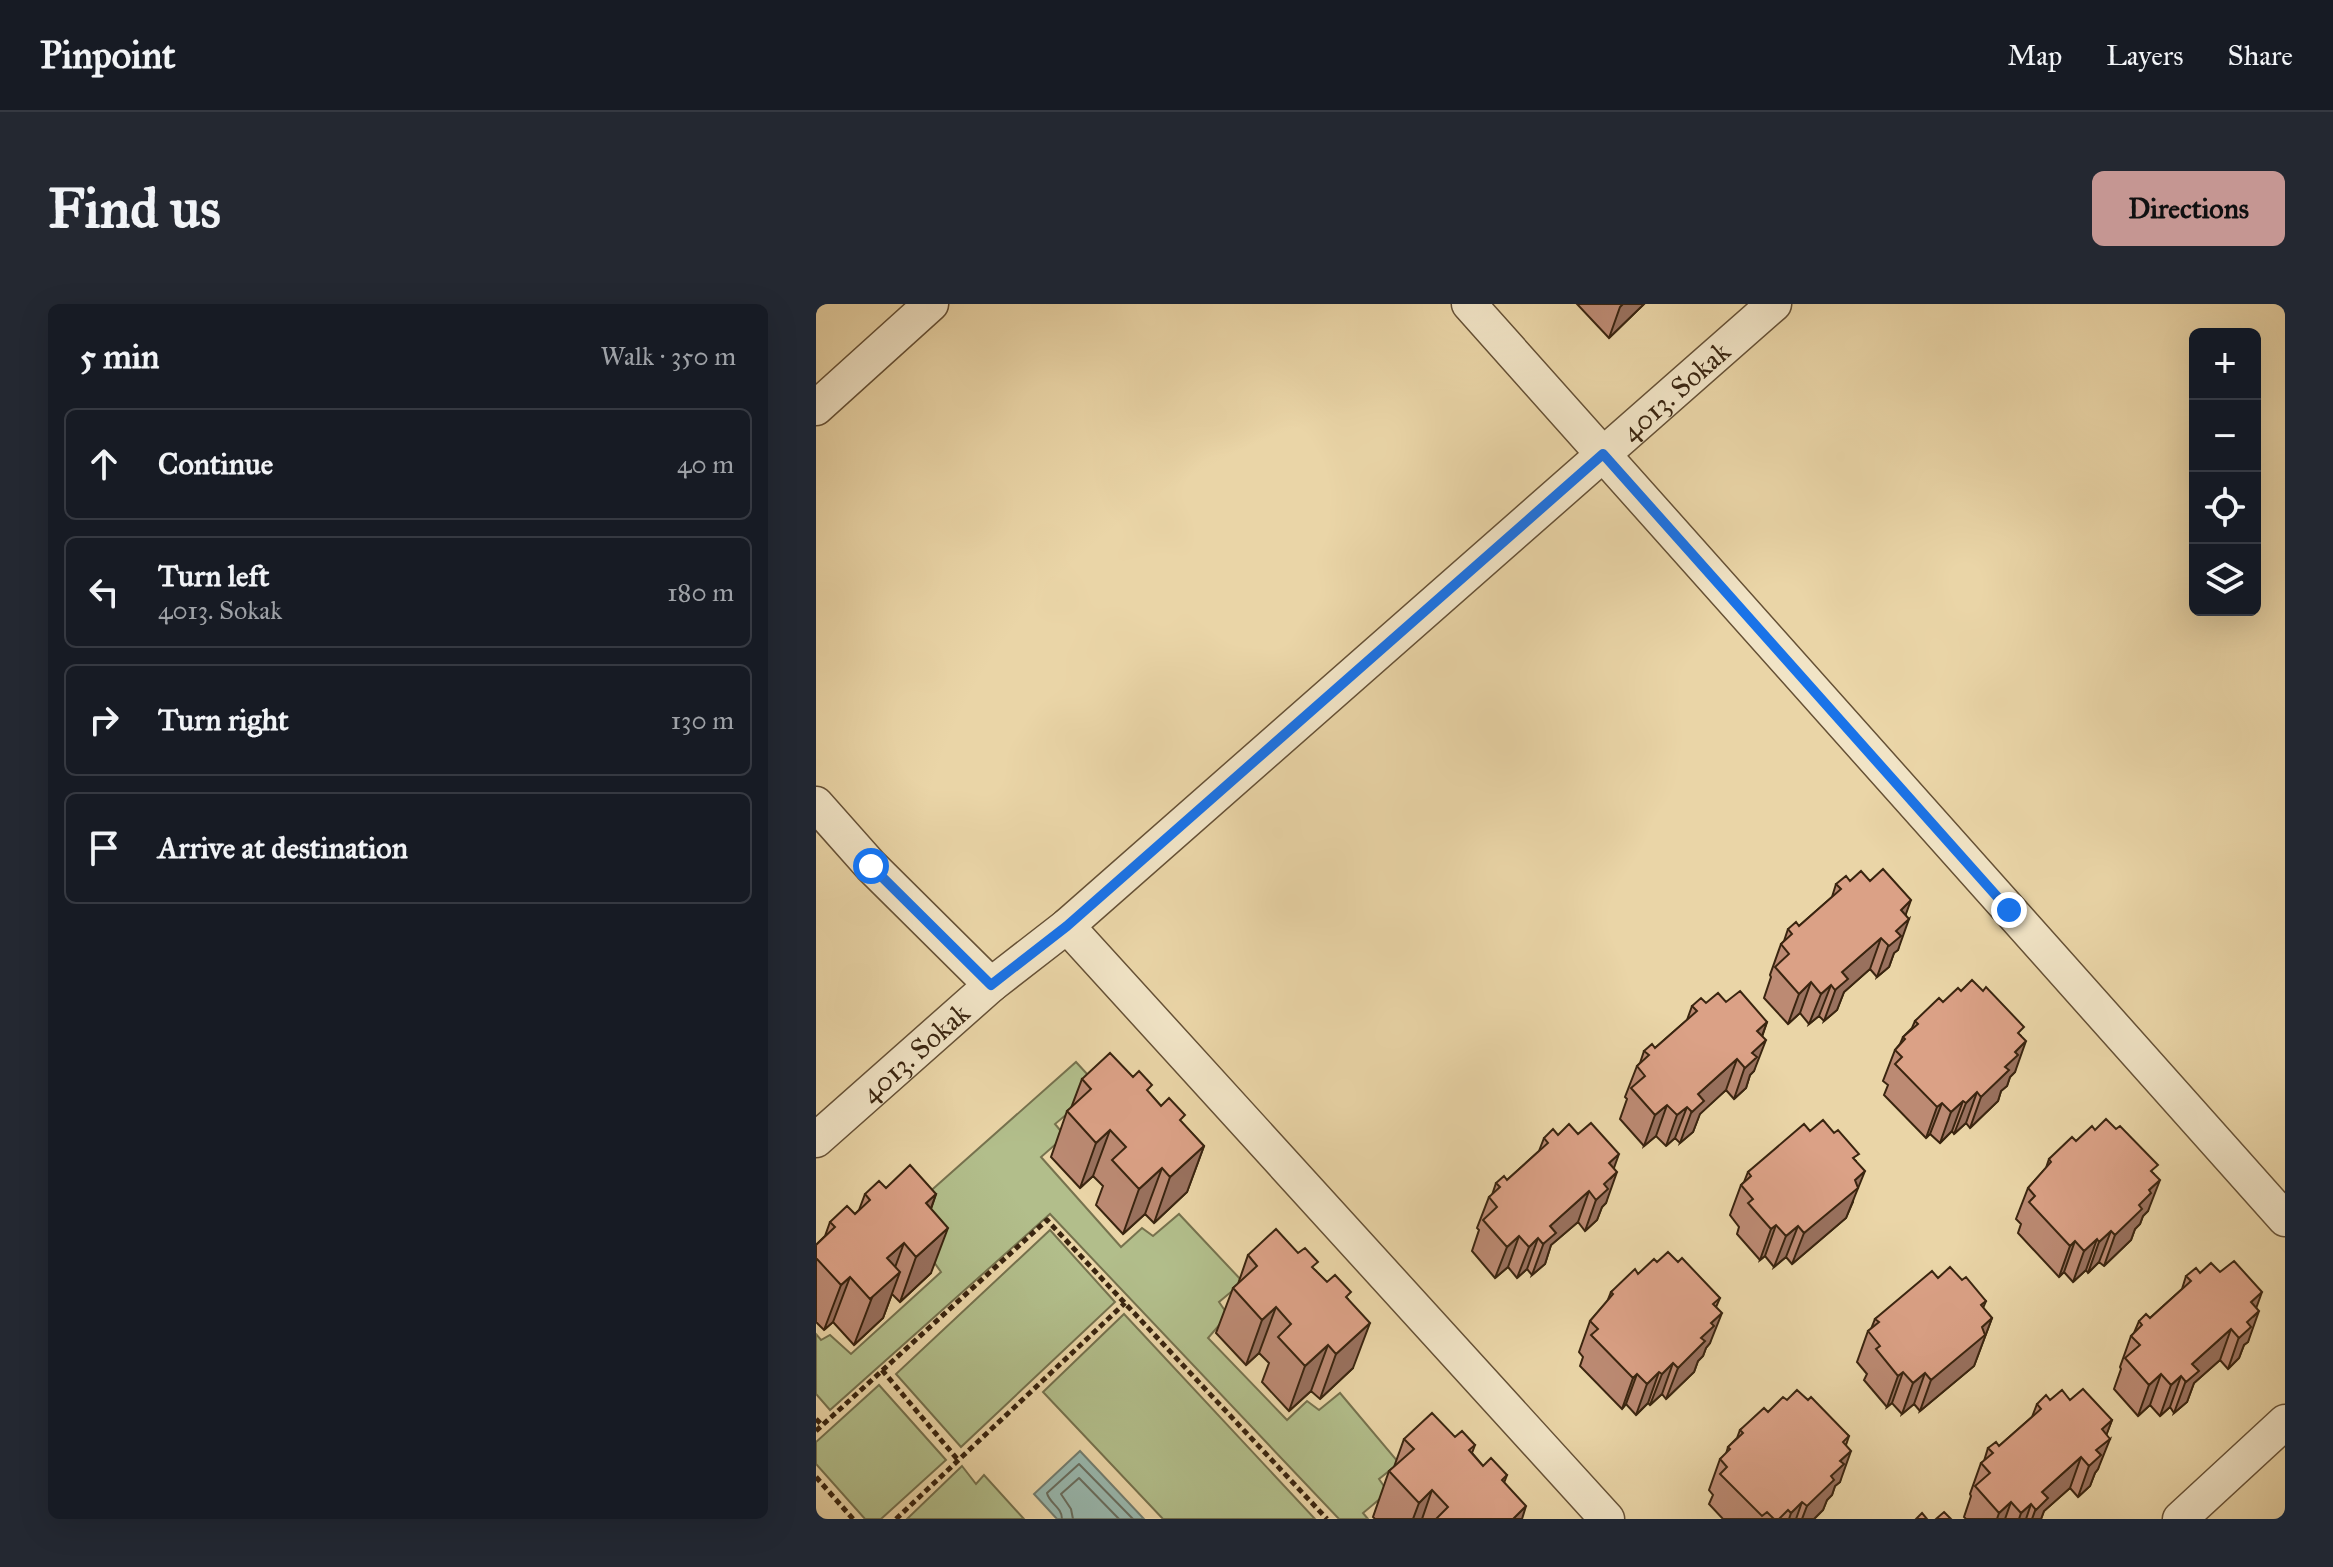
<!DOCTYPE html>
<meta charset="utf-8">
<style>
:root{--surface:#171b24;--page:#242831;--text:#f1f3f6;--muted:#9ea1a6;--line:#363941;--accent:#c59692}
body{margin:0;font-family:"IM FELL Great Primer",serif;background:var(--page);color:var(--text)}
.controls{position:absolute;right:24px;top:24px;display:grid;overflow:hidden;border-radius:12px;box-shadow:0 8px 32px #0002}
.controls button{width:72px;height:72px;display:grid;place-items:center;padding:0;border:0;border-bottom:2px solid var(--line);background:var(--surface);color:var(--text);font:40px sans-serif}
.stop{position:absolute;width:24px;height:24px;margin:-18px;border:6px solid #1a73e8;border-radius:50%;background:#fff}
.stop.end{background:#1a73e8;border-color:#fff;box-shadow:0 2px 8px #0008}
.list{margin:0;padding:0;list-style:none}
h2{display:flex;justify-content:space-between;align-items:center;height:104px;margin:0;padding:0 32px;font-size:34px}
h2 small{font-size:26px;font-weight:400;color:var(--muted)}
.list li{display:grid;grid-template-columns:52px 1fr auto;gap:24px;align-items:center;box-sizing:border-box;height:112px;margin:0 16px 16px;padding:0 16px;border:2px solid var(--line);border-radius:12px}
.list b{display:block;font-size:30px;white-space:nowrap}
.list p{margin:0;font-size:26px;white-space:nowrap;color:var(--muted)}
.list em{font-size:26px;font-style:normal;color:var(--muted)}
.icon{flex:none;width:44px;height:44px;fill:none;stroke:currentColor;stroke-width:2;stroke-linecap:round;stroke-linejoin:round}
.map{position:relative;flex:none;width:1469px;height:1215px;overflow:hidden;border-radius:12px}
header{display:flex;align-items:center;gap:48px;box-sizing:border-box;height:112px;padding:0 40px;background:var(--surface);border-bottom:2px solid var(--line)}
header strong{font-size:38px}
nav{display:flex;gap:44px;margin-inline-start:auto;font-size:28px}
.intro{display:flex;align-items:center;justify-content:space-between;box-sizing:border-box;height:192px;padding:0 48px}
h1{margin:0;font-size:56px}
.button{padding:20px 36px;border-radius:12px;background:var(--accent);color:#111;font-size:28px;font-weight:700}
main{display:flex;gap:48px;padding:0 48px}
aside{flex:1;background:var(--surface);border-radius:12px;box-shadow:0 8px 32px #0002}
.map>svg:first-child{display:block}
.green{fill:#b2be8b;stroke:#76724e;stroke-width:2}
.water{fill:#99b8ae;stroke:#737d6f;stroke-width:2}
.lines{fill:none;stroke-linecap:round;stroke-linejoin:round}
.shore{stroke:#6a6e5f;stroke-width:2}
.minor-casing{stroke:#665136;stroke-width:37}
.path{stroke:#3a2510;stroke-width:5;stroke-dasharray:6 4;stroke-linecap:butt}
.minor{stroke:#f1e4c6;stroke-width:34}
.wall{fill:#bc8a73;stroke:#3a2510;stroke-width:2}
.shaded-wall{fill:#99715e;stroke:#3a2510;stroke-width:2}
.building{fill:#dba186;stroke:#3a2510;stroke-width:2}
.route{stroke:#1a73e8;stroke-width:10}
.labels{text-anchor:middle;dominant-baseline:central;stroke-width:6;stroke-linejoin:round;paint-order:stroke}
.street-label{font-size:28px;fill:#3a2510;stroke:#f1e4c6}
</style>
<header>
<strong>Pinpoint</strong>
<nav><a>Map</a><a>Layers</a><a>Share</a></nav>
</header>
<div class="intro"><h1>Find us</h1><a class="button">Directions</a></div>
<main>
<aside>
<h2>5 min<small>Walk · 350 m</small></h2>
<ul class="list">
<li><svg class="icon" aria-label="ahead" viewBox="0 0 24 24"><path d="M12 20V5M6 11l6-6 6 6"/></svg><div><b>Continue</b></div><em>40 m</em></li>
<li><svg class="icon" aria-label="left" viewBox="0 0 24 24"><path d="M17 20v-9H6M10 6l-5 5 5 5"/></svg><div><b>Turn left</b><p>4013. Sokak</p></div><em>180 m</em></li>
<li><svg class="icon" aria-label="right" viewBox="0 0 24 24"><path d="M7 20v-9h11M14 6l5 5-5 5"/></svg><div><b>Turn right</b></div><em>130 m</em></li>
<li><svg class="icon" aria-label="arrive" viewBox="0 0 24 24"><path d="M6 21V4h12l-3 4 3 4H6"/></svg><div><b>Arrive at destination</b></div></li>
</ul>
</aside>
<div class="map">
<svg width="1469" height="1215" viewBox="0 0 1469 1215">
<rect width="100%" height="100%" fill="#ead5a7"/>
<filter id="stains"><feTurbulence type="fractalNoise" baseFrequency=".0025" numOctaves="4"/><feColorMatrix values="0 0 0 0 .2 0 0 0 0 .09 0 0 0 0 .02 0 0 0 .5 -.17"/></filter>
<radialGradient id="worn" r=".72"><stop offset=".6" stop-color="#630" stop-opacity="0"/><stop offset="1" stop-color="#630" stop-opacity=".3"/></radialGradient>
<path class="green" d="M 260,758 L 283,783 L 239,820 L 249,832 L 225,853 L 305,943 L 326,924 L 337,932 L 363,910 L 427,978 L 403,998 L 412,1011 L 392,1034 L 471,1116 L 491,1097 L 503,1106 L 524,1089 L 583,1159 L 563,1175 L 572,1188 L 547,1209 L 552,1215 L 523,1215 L 234,910 L 14,1106 L 0,1090 L 0,1030 L 5,1036 L 14,1031 L 35,1050 L 125,968 L 108,944 L 92,907 Z
M 234,926 L 299,998 L 145,1143 L 80,1070 Z
M 308,1010 L 499,1215 L 347,1215 L 227,1088 Z
M 63,1081 L 130,1156 L 65,1215 L 49,1215 L 0,1160 L 0,1138 Z
M 146,1162 L 160,1180 L 168,1171 L 208,1215 L 91,1215 Z"/>
<path class="water" d="M 264,1147 L 328,1215 L 241,1215 L 218,1190 Z"/>
<g class="lines">
<path class="shore" d="M 246,1215 C 246,1203 233,1199 231,1189 L 263,1160 L 317,1215
M 257,1215 L 255,1205 L 245,1190 L 263,1174 L 303,1215"/>
<defs>
<g id="minor">
<path d="M 653,0 L 1469,915"/>
<path d="M 0,104 L 115,0"/>
<path d="M 0,500 L 55,562 L 175,681"/>
<path d="M 251,622 L 791,1215"/>
<path id="s1" d="M 0,836 L 175,681 L 251,622 L 958,0"/>
<path d="M 1364,1215 L 1469,1118"/>
</g>
</defs>
<use href="#minor" class="minor-casing"/>
<path class="path" d="M 66,1066 L 142,1156
M 0,1115 L 6,1121
M 0,1127 L 231,916 L 511,1215
M 0,1173 L 37,1215
M 80,1215 L 309,999"/>
<use href="#minor" class="minor"/>
</g>
<path class="wall" d="M 761,0 L 828,0 L 793,34 Z
M 1034,577 L 1054,577 L 1090,611 L 1082,646 L 1078,649 L 1073,663 L 1061,673 L 1054,665 L 1028,688 L 1021,706 L 1008,717 L 1003,712 L 993,720 L 984,709 L 972,720 L 948,694 L 955,673 L 954,671 L 965,640 L 968,637 L 972,625 L 983,622 L 1016,593 L 1020,580 Z
M 1145,687 L 1205,732 L 1199,768 L 1194,773 L 1191,782 L 1185,787 L 1182,797 L 1154,824 L 1150,819 L 1138,830 L 1136,827 L 1124,839 L 1114,830 L 1110,834 L 1068,791 L 1072,781 L 1067,777 L 1079,746 L 1084,740 L 1087,733 L 1096,724 L 1099,717 Z
M 910,698 L 951,718 L 946,733 L 938,767 L 934,771 L 930,784 L 918,795 L 910,786 L 884,809 L 877,828 L 864,839 L 859,834 L 850,842 L 840,832 L 828,842 L 804,815 L 811,795 L 809,793 L 821,762 L 824,759 L 828,747 L 839,744 L 871,716 L 876,702 L 890,699 Z
M 266,775 L 333,789 L 345,802 L 366,819 L 388,842 L 371,888 L 338,919 L 329,910 L 307,930 L 280,901 L 287,882 L 277,872 L 264,884 L 235,853 L 251,807 L 255,804 Z
M 1279,826 L 1338,870 L 1332,907 L 1327,912 L 1324,920 L 1319,925 L 1315,936 L 1288,962 L 1283,958 L 1272,969 L 1270,966 L 1257,978 L 1248,968 L 1243,973 L 1202,929 L 1205,920 L 1200,915 L 1212,884 L 1230,864 L 1233,855 Z
M 994,827 L 1040,857 L 1037,898 L 1036,900 L 1030,914 L 976,960 L 970,953 L 958,963 L 949,952 L 944,956 L 921,930 L 923,923 L 914,911 L 925,881 L 928,878 L 932,868 Z
M 762,830 L 798,865 L 790,899 L 786,903 L 781,916 L 769,927 L 762,918 L 735,941 L 729,960 L 716,971 L 711,965 L 701,974 L 692,963 L 679,974 L 656,947 L 663,926 L 661,924 L 673,893 L 676,891 L 680,879 L 691,876 L 723,847 L 728,834 L 742,831 Z
M 70,884 L 120,890 L 115,905 L 115,969 L 84,998 L 76,990 L 67,1014 L 38,1041 L 17,1018 L 8,1026 L 0,1018 L 0,941 L 9,932 L 14,918 L 39,910 L 43,906 L 49,890 Z
M 432,951 L 499,966 L 511,978 L 532,995 L 537,1064 L 504,1095 L 495,1087 L 473,1107 L 446,1078 L 453,1059 L 443,1049 L 430,1061 L 400,1029 L 417,984 L 422,980 Z
M 841,958 L 862,958 L 904,994 L 900,1003 L 894,1039 L 890,1044 L 887,1052 L 882,1057 L 878,1068 L 850,1095 L 846,1090 L 834,1101 L 832,1099 L 820,1111 L 810,1100 L 806,1105 L 764,1062 L 767,1053 L 763,1048 L 774,1017 L 791,998 L 795,988 Z
M 1404,968 L 1440,1003 L 1432,1038 L 1428,1041 L 1423,1054 L 1412,1065 L 1404,1056 L 1378,1079 L 1371,1098 L 1358,1109 L 1354,1103 L 1344,1112 L 1334,1101 L 1322,1112 L 1298,1085 L 1305,1065 L 1304,1063 L 1315,1032 L 1318,1029 L 1323,1017 L 1334,1014 L 1366,985 L 1370,972 L 1384,969 Z
M 1122,974 L 1146,976 L 1170,997 L 1167,1004 L 1176,1014 L 1158,1062 L 1104,1107 L 1098,1100 L 1086,1110 L 1076,1099 L 1071,1103 L 1048,1076 L 1051,1070 L 1041,1058 L 1052,1027 L 1055,1025 L 1059,1015 Z
M 971,1096 L 992,1096 L 1033,1132 L 1030,1141 L 1024,1178 L 1019,1182 L 1016,1191 L 1011,1196 L 1007,1206 L 998,1215 L 907,1215 L 893,1200 L 897,1191 L 893,1186 L 904,1155 L 910,1150 L 912,1143 L 921,1134 L 924,1126 Z
M 1234,1096 L 1254,1096 L 1296,1116 L 1290,1131 L 1282,1165 L 1279,1169 L 1274,1182 L 1262,1193 L 1254,1184 L 1228,1207 L 1225,1215 L 1150,1215 L 1148,1213 L 1155,1192 L 1154,1190 L 1165,1159 L 1168,1157 L 1172,1144 L 1183,1142 L 1216,1113 L 1221,1100 Z
M 639,1133 L 659,1141 L 656,1149 L 667,1162 L 691,1171 L 688,1179 L 706,1215 L 559,1215 L 557,1213 L 573,1167 L 578,1163 L 588,1135 Z"/>
<path class="shaded-wall" d="M 807,0 L 828,0 L 793,34 L 804,3 Z
M 1095,596 L 1086,621 L 1093,615 L 1082,646 L 1078,649 L 1073,663 L 1061,673 L 1085,606 Z
M 1065,634 L 1054,665 L 1028,688 L 1021,706 L 1008,717 L 1026,668 Z
M 995,678 L 984,709 L 972,720 L 983,690 Z
M 1015,681 L 1003,712 L 993,720 L 1005,690 Z
M 951,718 L 942,743 L 950,736 L 938,767 L 934,771 L 930,784 L 918,795 L 941,727 Z
M 1210,737 L 1199,768 L 1194,773 L 1191,782 L 1185,787 L 1182,797 L 1154,824 L 1165,793 L 1199,748 Z
M 921,755 L 910,786 L 884,810 L 877,828 L 864,839 L 882,790 Z
M 1161,788 L 1150,819 L 1138,830 L 1150,799 Z
M 1147,797 L 1136,827 L 1124,839 L 1135,808 Z
M 1126,799 L 1114,830 L 1110,834 L 1121,803 Z
M 851,801 L 840,832 L 828,842 L 839,811 Z
M 871,803 L 859,834 L 850,842 L 861,811 Z
M 294,826 L 277,872 L 264,884 L 280,839 Z
M 388,842 L 371,888 L 338,919 L 354,873 Z
M 803,850 L 794,875 L 801,868 L 790,899 L 786,903 L 781,916 L 769,927 L 793,859 Z
M 346,864 L 329,910 L 307,930 L 323,885 Z
M 1049,867 L 1030,914 L 976,960 L 988,929 L 1039,876 Z
M 1344,876 L 1332,907 L 1327,912 L 1324,920 L 1319,925 L 1315,936 L 1288,962 L 1299,931 L 1333,886 Z
M 773,887 L 762,918 L 735,941 L 729,960 L 716,971 L 734,922 Z
M 120,890 L 104,935 L 110,899 Z
M 960,921 L 949,952 L 944,956 L 955,925 Z
M 982,922 L 970,953 L 958,963 L 970,932 Z
M 132,924 L 115,969 L 84,998 L 100,953 Z
M 1295,927 L 1283,958 L 1272,969 L 1283,938 Z
M 703,932 L 692,963 L 679,974 L 691,943 Z
M 722,934 L 711,965 L 701,974 L 713,943 Z
M 1281,935 L 1270,966 L 1257,978 L 1268,947 Z
M 1259,937 L 1248,968 L 1243,973 L 1254,942 Z
M 88,939 L 74,977 L 84,968 L 67,1014 L 38,1041 L 71,954 Z
M 34,973 L 17,1018 L 8,1026 L 25,981 Z
M 1446,988 L 1437,1013 L 1443,1007 L 1432,1038 L 1428,1041 L 1423,1054 L 1412,1065 L 1435,998 Z
M 460,1003 L 443,1049 L 430,1061 L 446,1016 Z
M 906,1009 L 894,1039 L 890,1044 L 887,1052 L 882,1057 L 878,1068 L 850,1095 L 862,1064 L 895,1019 Z
M 1176,1014 L 1158,1062 L 1104,1107 L 1115,1076 L 1166,1023 Z
M 554,1019 L 537,1064 L 504,1095 L 520,1050 Z
M 1415,1025 L 1404,1056 L 1378,1079 L 1371,1098 L 1358,1109 L 1376,1060 Z
M 512,1041 L 495,1087 L 473,1107 L 489,1062 Z
M 857,1059 L 846,1090 L 834,1101 L 846,1070 Z
M 843,1068 L 832,1099 L 820,1111 L 831,1080 Z
M 1087,1068 L 1076,1099 L 1071,1103 L 1082,1072 Z
M 1109,1069 L 1098,1100 L 1086,1110 L 1097,1079 Z
M 821,1070 L 810,1100 L 806,1105 L 817,1074 Z
M 1345,1070 L 1334,1101 L 1322,1112 L 1333,1081 Z
M 1365,1072 L 1354,1103 L 1344,1112 L 1355,1081 Z
M 1296,1116 L 1287,1140 L 1294,1135 L 1282,1165 L 1279,1169 L 1274,1182 L 1262,1193 L 1286,1125 Z
M 1035,1147 L 1024,1178 L 1019,1182 L 1016,1191 L 1011,1196 L 1007,1206 L 998,1215 L 986,1215 L 991,1202 L 1015,1172 L 1024,1157 Z
M 1265,1153 L 1254,1184 L 1228,1207 L 1225,1215 L 1216,1215 L 1226,1188 Z
M 616,1186 L 606,1215 L 597,1215 L 603,1199 Z
M 986,1198 L 980,1215 L 973,1215 L 975,1209 Z
M 1195,1198 L 1189,1215 L 1181,1215 L 1183,1209 Z
M 1215,1200 L 1210,1215 L 1203,1215 L 1205,1209 Z
M 710,1202 L 706,1215 L 697,1215 Z"/>
<path class="building" d="M 1067,565 L 1095,596 L 1085,606 L 1093,615 L 1080,627 L 1085,632 L 1073,642 L 1065,634 L 1026,668 L 1032,675 L 1019,686 L 1015,681 L 1005,690 L 995,678 L 983,690 L 959,663 L 973,650 L 965,640 L 976,630 L 972,625 L 980,618 L 983,622 L 1025,585 L 1020,580 L 1030,572 L 1034,577 L 1045,567 L 1054,577 Z
M 1156,676 L 1167,687 L 1170,683 L 1208,723 L 1202,729 L 1210,737 L 1199,748 L 1202,751 L 1189,763 L 1193,766 L 1165,793 L 1161,788 L 1150,799 L 1147,797 L 1135,808 L 1126,799 L 1121,803 L 1079,760 L 1086,753 L 1079,746 L 1089,735 L 1087,733 L 1102,720 L 1099,717 L 1123,694 L 1127,698 L 1142,684 L 1145,687 Z
M 924,687 L 951,718 L 941,727 L 950,736 L 936,749 L 941,753 L 929,764 L 921,755 L 882,790 L 888,797 L 876,808 L 871,803 L 861,811 L 851,801 L 839,811 L 815,784 L 829,772 L 821,762 L 833,751 L 828,747 L 836,740 L 839,744 L 881,707 L 876,702 L 885,694 L 890,699 L 902,689 L 910,698 Z
M 294,749 L 317,773 L 323,767 L 336,781 L 331,786 L 345,802 L 353,794 L 369,811 L 364,816 L 388,842 L 354,873 L 346,864 L 323,885 L 296,856 L 310,843 L 294,826 L 280,839 L 251,807 L 275,785 L 266,775 Z
M 1290,815 L 1300,825 L 1304,822 L 1342,861 L 1335,867 L 1344,876 L 1333,886 L 1335,889 L 1323,901 L 1326,905 L 1299,931 L 1295,927 L 1283,938 L 1281,935 L 1268,947 L 1259,937 L 1254,942 L 1213,898 L 1219,892 L 1212,884 L 1235,858 L 1233,855 L 1256,833 L 1260,837 L 1276,822 L 1279,826 Z
M 1007,816 L 1018,829 L 1022,826 L 1043,850 L 1037,854 L 1049,867 L 1039,876 L 1042,884 L 988,929 L 982,922 L 970,932 L 960,921 L 955,925 L 932,899 L 937,895 L 925,881 L 935,872 L 932,868 L 988,820 L 994,827 Z
M 775,819 L 803,850 L 793,859 L 801,868 L 788,880 L 792,885 L 780,896 L 773,887 L 734,922 L 740,929 L 727,940 L 722,934 L 713,943 L 703,932 L 691,943 L 667,916 L 681,903 L 673,893 L 684,883 L 680,879 L 688,872 L 691,876 L 732,839 L 728,834 L 737,825 L 742,831 L 753,820 L 762,830 Z
M 94,861 L 120,890 L 110,899 L 132,924 L 100,953 L 88,939 L 71,954 L 84,968 L 54,995 L 34,973 L 25,981 L 0,954 L 0,941 L 19,923 L 14,918 L 31,902 L 39,910 L 54,896 L 49,890 L 63,877 L 70,884 Z
M 460,925 L 482,949 L 489,944 L 502,958 L 496,963 L 511,978 L 519,971 L 535,988 L 530,993 L 554,1019 L 520,1050 L 512,1041 L 489,1062 L 462,1033 L 475,1020 L 460,1003 L 446,1016 L 417,984 L 441,962 L 432,951 Z
M 852,948 L 862,958 L 866,954 L 904,994 L 897,1000 L 906,1009 L 895,1019 L 898,1022 L 885,1034 L 889,1037 L 862,1064 L 857,1059 L 846,1070 L 843,1068 L 831,1080 L 821,1070 L 817,1074 L 775,1031 L 782,1025 L 774,1017 L 797,990 L 795,988 L 819,965 L 822,970 L 838,955 L 841,958 Z
M 1418,957 L 1446,988 L 1435,998 L 1443,1007 L 1431,1018 L 1435,1023 L 1423,1034 L 1415,1025 L 1376,1060 L 1383,1067 L 1370,1078 L 1365,1072 L 1355,1081 L 1345,1070 L 1333,1081 L 1309,1054 L 1324,1041 L 1315,1032 L 1326,1021 L 1323,1017 L 1330,1010 L 1334,1014 L 1375,977 L 1370,972 L 1380,964 L 1384,969 L 1395,959 L 1404,968 Z
M 1134,963 L 1146,976 L 1150,973 L 1170,997 L 1165,1001 L 1176,1014 L 1166,1023 L 1169,1031 L 1115,1076 L 1109,1069 L 1097,1079 L 1087,1068 L 1082,1072 L 1060,1045 L 1064,1042 L 1052,1027 L 1063,1018 L 1059,1015 L 1116,967 L 1122,974 Z
M 1267,1085 L 1296,1116 L 1286,1125 L 1294,1135 L 1280,1146 L 1285,1151 L 1273,1162 L 1265,1153 L 1226,1188 L 1232,1194 L 1220,1206 L 1215,1200 L 1205,1209 L 1195,1198 L 1183,1209 L 1159,1182 L 1174,1169 L 1165,1159 L 1177,1149 L 1172,1144 L 1180,1138 L 1183,1142 L 1225,1105 L 1221,1100 L 1230,1091 L 1234,1096 L 1246,1086 L 1254,1096 Z
M 981,1086 L 992,1096 L 995,1093 L 1033,1132 L 1027,1138 L 1035,1147 L 1024,1157 L 1028,1160 L 1015,1172 L 1018,1176 L 991,1202 L 986,1198 L 975,1209 L 972,1206 L 963,1215 L 958,1215 L 951,1208 L 946,1212 L 904,1170 L 911,1163 L 904,1155 L 914,1145 L 912,1143 L 927,1129 L 924,1126 L 948,1104 L 952,1108 L 967,1093 L 971,1096 Z
M 616,1109 L 639,1133 L 646,1127 L 659,1141 L 653,1146 L 667,1162 L 675,1154 L 691,1171 L 686,1176 L 710,1202 L 697,1215 L 620,1215 L 632,1203 L 616,1186 L 603,1199 L 573,1167 L 598,1145 L 588,1135 Z
M 1128,1208 L 1135,1215 L 1120,1215 Z
M 1106,1209 L 1111,1215 L 1100,1215 Z"/>
<g class="lines">
<path class="route" d="M 55,562 L 175,681 L 251,622 L 787,150 L 1193,606"/>
</g>
<g class="labels">
<g class="street-label">
<text stroke="none"><textPath href="#s1" startOffset="1140">4013. Sokak</textPath></text>
<text stroke="none"><textPath href="#s1" startOffset="132">4013. Sokak</textPath></text>
</g>
</g>
<rect width="100%" height="100%" filter="url(#stains)"/>
<rect width="100%" height="100%" fill="url(#worn)"/>
</svg>
<div class="controls">
<button>+</button>
<button>−</button>
<button><svg class="icon" aria-label="locate" viewBox="0 0 24 24"><circle cx="12" cy="12" r="6"/><path d="M12 2v4M12 18v4M2 12h4M18 12h4"/></svg></button>
<button><svg class="icon" aria-label="layers" viewBox="0 0 24 24"><path d="M12 4l9 5-9 5-9-5zM3 14l9 5 9-5"/></svg></button>
</div>
<div class="stop" style="left:55px;top:562px"></div>
<div class="stop end" style="left:1193px;top:606px"></div>
</div>
</main>
